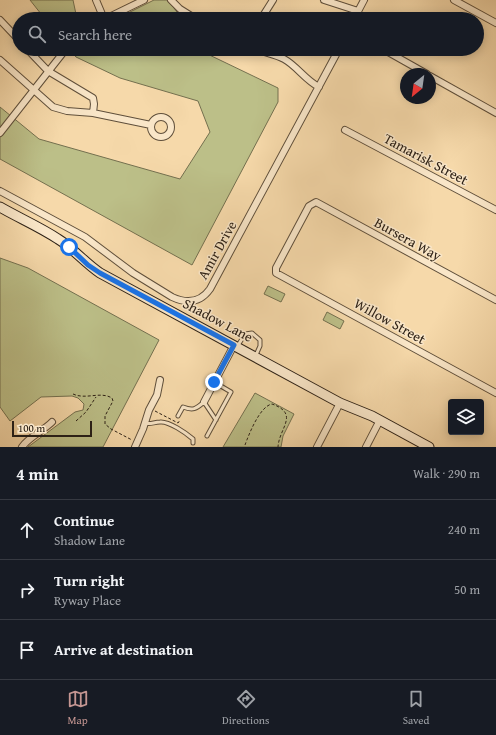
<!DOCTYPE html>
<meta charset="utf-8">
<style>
:root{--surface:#171b24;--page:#20242c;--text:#f1f3f6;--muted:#9ea1a6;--line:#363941;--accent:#c59692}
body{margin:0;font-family:"Gentium Book Plus",serif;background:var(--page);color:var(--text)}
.controls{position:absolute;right:12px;bottom:12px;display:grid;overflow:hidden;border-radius:4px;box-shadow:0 2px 10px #0003}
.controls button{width:36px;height:36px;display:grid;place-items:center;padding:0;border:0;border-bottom:1px solid var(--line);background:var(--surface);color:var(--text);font:20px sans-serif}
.compass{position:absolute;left:400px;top:68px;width:36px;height:36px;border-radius:50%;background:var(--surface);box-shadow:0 2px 10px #0003;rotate:209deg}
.scale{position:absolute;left:12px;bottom:10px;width:80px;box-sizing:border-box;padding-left:4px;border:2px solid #2d2116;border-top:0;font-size:11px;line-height:14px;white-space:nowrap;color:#2d2116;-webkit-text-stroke:3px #f9e6c8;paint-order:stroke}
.stop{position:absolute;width:12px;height:12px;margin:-9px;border:3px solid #1a73e8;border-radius:50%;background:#fff}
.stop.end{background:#1a73e8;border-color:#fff;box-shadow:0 1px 4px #0008}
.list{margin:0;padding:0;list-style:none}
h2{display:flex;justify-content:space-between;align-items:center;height:52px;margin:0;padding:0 16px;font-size:17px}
h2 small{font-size:13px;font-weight:400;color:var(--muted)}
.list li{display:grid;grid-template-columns:26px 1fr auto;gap:12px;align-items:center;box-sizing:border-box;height:60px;padding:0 16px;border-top:1px solid var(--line)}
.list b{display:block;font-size:15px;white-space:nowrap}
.list p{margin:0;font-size:13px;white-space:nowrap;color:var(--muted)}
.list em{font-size:13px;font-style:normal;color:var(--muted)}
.icon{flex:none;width:22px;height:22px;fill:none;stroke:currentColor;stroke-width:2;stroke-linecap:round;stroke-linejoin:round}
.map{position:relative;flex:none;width:496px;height:447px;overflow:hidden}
.search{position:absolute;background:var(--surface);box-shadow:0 2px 10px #0003;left:12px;right:12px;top:12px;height:44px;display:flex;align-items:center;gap:10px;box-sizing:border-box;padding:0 14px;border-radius:22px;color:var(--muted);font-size:15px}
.sheet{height:232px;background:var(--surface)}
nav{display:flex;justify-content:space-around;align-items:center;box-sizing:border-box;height:56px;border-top:1px solid var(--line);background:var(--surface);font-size:11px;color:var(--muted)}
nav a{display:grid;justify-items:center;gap:2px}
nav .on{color:var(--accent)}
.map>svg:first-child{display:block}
.green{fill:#bcbf88;stroke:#74704f}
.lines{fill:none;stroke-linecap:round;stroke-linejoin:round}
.lane-casing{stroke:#5f4f3b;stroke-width:5}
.street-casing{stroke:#5f4f3b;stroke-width:8}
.secondary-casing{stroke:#2d2116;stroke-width:11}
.path{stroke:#2d2116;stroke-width:1;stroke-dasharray:3 2;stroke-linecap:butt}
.lane{stroke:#f9e6c8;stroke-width:3}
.street{stroke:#f9e6c8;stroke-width:6}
.secondary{stroke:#f9e6c8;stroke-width:9}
.route{stroke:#1a73e8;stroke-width:5}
.labels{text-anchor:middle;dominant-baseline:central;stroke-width:3;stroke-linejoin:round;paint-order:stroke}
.street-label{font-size:14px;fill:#2d2116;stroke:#f9e6c8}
</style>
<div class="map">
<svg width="496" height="447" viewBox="0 0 496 447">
<rect width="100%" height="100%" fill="#f6d9aa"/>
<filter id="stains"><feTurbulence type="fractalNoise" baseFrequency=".005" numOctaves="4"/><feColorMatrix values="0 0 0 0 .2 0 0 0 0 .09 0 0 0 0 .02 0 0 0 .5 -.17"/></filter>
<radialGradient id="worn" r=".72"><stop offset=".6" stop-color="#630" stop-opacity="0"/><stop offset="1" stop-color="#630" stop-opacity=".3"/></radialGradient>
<path class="green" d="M 30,0 L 73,0 L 77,19 L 45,19 Z
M 154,0 L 168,0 L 177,12 L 173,19 L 116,19 Z
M 69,49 L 197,49 L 278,88 L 278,102 L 192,265 L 0,159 L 0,107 L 39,139 L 180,179 L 210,132 L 198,101 L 120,78 L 76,57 Z
M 0,258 L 28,268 L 159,340 L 103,447 L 28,447 L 75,412 L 83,410 L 84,404 L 78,398 L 72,396 L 41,397 L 10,421 L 0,407 Z
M 268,286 L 285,294 L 281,302 L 264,294 Z
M 327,312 L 344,321 L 340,329 L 323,320 Z
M 255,393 L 294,414 L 283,436 L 281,447 L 223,447 Z"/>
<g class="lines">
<defs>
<path id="lane" d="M 237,347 L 245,334 L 252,333 L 260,340 L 260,346 L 256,355
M 178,416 L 183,407 C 193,411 196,409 204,402 L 216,420
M 145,423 C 150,425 154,422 160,422 C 169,421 186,433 193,439 L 193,443
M 207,436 L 231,392 L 214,382"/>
<path id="street" d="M 96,0 L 104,19
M 171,0 L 180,9 L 196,19
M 324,0 L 358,11
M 454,0 L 496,23
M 105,19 L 144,0
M 261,19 L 273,0
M 354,19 L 364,0
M 0,20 L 19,40
M 27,49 L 48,71 L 93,98 L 94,104 L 93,113
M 256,49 C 265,53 275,54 284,59 C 297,66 305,80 319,87
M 388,52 L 427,74
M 0,60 L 53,107 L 67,111 L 93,113 L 151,125
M 430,76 L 496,113
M151 127a10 10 0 1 1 20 0a10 10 0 1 1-20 0Z
M 345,130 L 496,210
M 0,133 L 66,49
M 0,191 L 85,237 L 133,273 L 172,297 C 187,304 200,303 210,289 L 339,49
M 496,300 L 316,202 L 309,206 L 276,268 L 276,273 L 496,393
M 204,402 L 234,345
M 22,447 C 29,437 43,431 52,422
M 135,447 L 143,429 L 149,410 L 157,395 L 160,380
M 317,447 L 340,403
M 366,447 L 380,420"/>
<path id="secondary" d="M 0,207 C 19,218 40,227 58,239 C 73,248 85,263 100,273 L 340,403 L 372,416 L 429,447"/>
</defs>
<use href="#lane" class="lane-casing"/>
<use href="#street" class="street-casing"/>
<use href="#secondary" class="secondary-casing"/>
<path class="path" d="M 73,394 C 86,400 100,391 112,398 L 113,401 L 105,416 L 105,424 L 111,429 L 132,440
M 155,411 L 178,423 L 180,420
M 76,421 L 86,412 L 96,397
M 245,445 C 249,434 260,406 272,404 C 300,414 279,428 278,447"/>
<use href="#lane" class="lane"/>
<use href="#street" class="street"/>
<use href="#secondary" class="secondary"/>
</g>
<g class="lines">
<path class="route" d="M 69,247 L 88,265 L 100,273 L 234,345 L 214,382"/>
</g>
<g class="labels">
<g class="street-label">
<text transform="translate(426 159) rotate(28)">Tamarisk Street</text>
<text transform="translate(408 239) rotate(29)">Bursera Way</text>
<text transform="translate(217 250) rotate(-61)">Amir Drive</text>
<text transform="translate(218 320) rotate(28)">Shadow Lane</text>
<text transform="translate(390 321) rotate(29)">Willow Street</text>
</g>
</g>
<rect width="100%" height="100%" filter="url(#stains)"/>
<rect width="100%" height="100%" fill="url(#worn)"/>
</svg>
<div class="controls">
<button><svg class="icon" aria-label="layers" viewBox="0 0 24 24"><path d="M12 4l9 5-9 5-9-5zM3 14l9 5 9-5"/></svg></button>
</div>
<svg class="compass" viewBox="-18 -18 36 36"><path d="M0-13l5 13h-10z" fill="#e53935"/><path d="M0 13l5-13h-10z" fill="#9ea1a6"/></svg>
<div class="scale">100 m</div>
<div class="stop" style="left:69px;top:247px"></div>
<div class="stop end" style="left:214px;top:382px"></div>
<div class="search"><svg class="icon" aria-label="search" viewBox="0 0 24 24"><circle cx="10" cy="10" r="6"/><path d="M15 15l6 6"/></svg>Search here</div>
</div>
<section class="sheet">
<h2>4 min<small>Walk · 290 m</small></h2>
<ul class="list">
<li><svg class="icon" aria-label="ahead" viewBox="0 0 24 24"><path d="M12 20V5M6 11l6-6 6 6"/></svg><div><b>Continue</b><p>Shadow Lane</p></div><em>240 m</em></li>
<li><svg class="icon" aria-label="right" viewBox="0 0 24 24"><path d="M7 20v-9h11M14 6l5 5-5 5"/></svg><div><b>Turn right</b><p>Ryway Place</p></div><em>50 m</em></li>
<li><svg class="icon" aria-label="arrive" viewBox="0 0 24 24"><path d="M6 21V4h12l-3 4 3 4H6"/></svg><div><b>Arrive at destination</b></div></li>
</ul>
</section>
<nav>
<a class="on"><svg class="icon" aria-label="map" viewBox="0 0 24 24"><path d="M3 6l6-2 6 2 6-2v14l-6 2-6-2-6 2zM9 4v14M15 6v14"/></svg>Map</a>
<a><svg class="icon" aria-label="directions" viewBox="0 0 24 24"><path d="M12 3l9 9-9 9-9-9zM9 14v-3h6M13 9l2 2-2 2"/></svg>Directions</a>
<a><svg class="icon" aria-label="saved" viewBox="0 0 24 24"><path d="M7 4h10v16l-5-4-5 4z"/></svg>Saved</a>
</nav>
